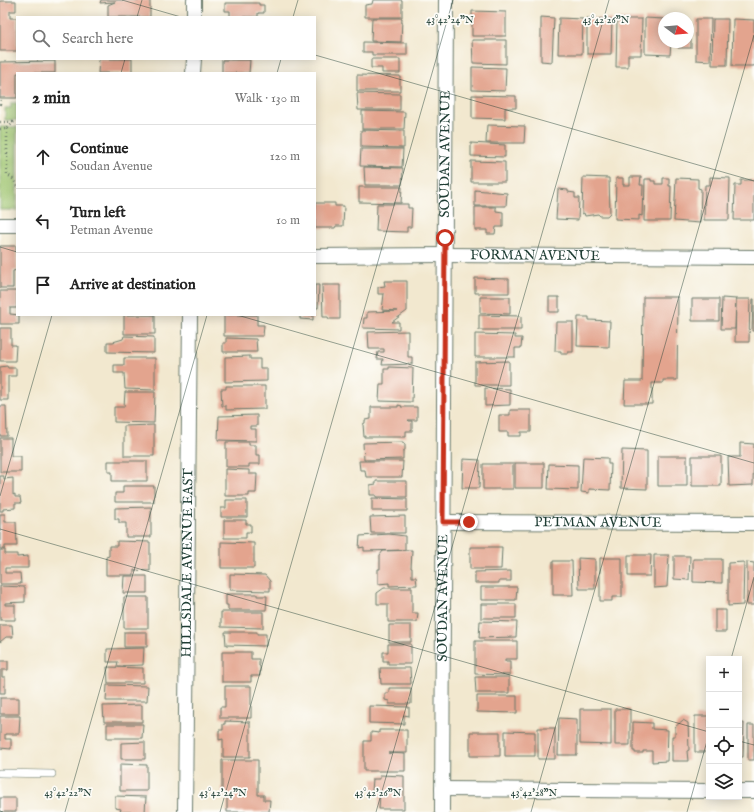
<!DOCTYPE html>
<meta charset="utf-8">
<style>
:root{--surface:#fff;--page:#f2f2f2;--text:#222;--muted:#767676;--line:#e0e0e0}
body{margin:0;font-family:"IM FELL English",serif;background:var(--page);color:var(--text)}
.controls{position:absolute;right:12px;bottom:12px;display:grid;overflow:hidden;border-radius:0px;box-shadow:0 2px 10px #0003}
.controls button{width:36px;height:36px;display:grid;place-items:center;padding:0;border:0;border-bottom:1px solid var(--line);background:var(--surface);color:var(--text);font:20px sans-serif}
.compass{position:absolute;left:658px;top:12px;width:36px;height:36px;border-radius:50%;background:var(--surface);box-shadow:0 2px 10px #0003;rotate:106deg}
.stop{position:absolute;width:12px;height:12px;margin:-9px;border:3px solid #c8321e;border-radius:50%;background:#fff}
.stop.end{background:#c8321e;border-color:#fff;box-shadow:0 1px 4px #0008}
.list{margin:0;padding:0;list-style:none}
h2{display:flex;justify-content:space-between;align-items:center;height:52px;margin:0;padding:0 16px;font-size:17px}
h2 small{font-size:13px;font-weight:400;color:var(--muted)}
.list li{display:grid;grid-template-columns:26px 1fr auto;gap:12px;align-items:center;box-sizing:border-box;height:64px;padding:0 16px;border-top:1px solid var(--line)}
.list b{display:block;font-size:15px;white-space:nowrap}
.list p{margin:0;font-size:13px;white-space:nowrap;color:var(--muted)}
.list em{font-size:13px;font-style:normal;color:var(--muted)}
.icon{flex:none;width:22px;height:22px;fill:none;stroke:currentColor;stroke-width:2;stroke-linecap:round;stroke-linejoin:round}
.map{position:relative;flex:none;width:754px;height:812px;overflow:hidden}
.search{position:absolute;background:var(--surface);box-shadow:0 2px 10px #0003;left:16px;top:16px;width:300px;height:44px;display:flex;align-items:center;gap:10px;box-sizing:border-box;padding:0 14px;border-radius:0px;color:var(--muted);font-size:15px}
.panel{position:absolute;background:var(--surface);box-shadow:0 2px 10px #0003;left:16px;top:72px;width:300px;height:244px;border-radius:0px}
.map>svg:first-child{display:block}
.green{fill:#9fc570;stroke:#5f8152}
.building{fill:#e3a48e}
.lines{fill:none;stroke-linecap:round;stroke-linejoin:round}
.service-casing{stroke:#69796a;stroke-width:8}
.minor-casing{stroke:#69796a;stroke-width:16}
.path{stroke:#69796a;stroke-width:2.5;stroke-dasharray:1 3;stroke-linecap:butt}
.service{stroke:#fff;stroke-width:7}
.minor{stroke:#fff;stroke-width:14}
.route{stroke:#c8321e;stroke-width:5}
.ticks{fill:none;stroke:#1f3d34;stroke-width:1;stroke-opacity:0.45}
.labels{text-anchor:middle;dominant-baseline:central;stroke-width:3.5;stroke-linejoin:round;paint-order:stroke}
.street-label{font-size:14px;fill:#1f3d34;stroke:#fdfcf7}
.ticks-label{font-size:10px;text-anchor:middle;fill:#1f3d34;stroke:#fdfcf7;stroke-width:3.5;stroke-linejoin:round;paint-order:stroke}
</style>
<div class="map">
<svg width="754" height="812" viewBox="0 0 754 812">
<rect width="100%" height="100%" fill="#fdfcf7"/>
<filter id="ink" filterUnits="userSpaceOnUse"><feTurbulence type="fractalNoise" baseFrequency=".025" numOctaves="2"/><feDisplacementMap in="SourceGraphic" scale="8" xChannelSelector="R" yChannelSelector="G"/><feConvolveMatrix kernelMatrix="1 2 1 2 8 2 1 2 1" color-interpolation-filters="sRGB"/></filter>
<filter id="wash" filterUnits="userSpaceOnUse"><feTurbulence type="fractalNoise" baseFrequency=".012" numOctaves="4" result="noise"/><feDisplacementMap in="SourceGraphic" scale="16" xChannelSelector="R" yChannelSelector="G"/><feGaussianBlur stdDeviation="0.9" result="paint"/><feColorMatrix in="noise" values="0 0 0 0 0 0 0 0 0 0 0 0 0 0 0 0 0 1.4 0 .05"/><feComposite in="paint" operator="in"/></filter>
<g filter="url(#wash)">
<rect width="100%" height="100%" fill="#f2e8cf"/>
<path class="green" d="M 11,103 L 17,103 L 17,120 L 5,120 L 5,108 L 11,108 Z
M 0,127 L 17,127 L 17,210 L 0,210 Z"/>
<g id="blocks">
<path class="building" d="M 101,0 L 150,0 L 150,17 L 108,17 L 108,5 L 115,2 L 100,3 Z
M 373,0 L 402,0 L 402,17 L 365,17 L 365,5 L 372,4 Z
M 0,1 L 16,1 L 16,11 L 10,11 L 10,18 L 17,18 L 17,51 L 0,51 Z
M 225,3 L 259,3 L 259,5 L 264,5 L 264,13 L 258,13 L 258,17 L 230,17 L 230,11 L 225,11 Z
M 472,11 L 506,12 L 506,36 L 472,36 Z
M 541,17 L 554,18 L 552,62 L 541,61 Z
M 372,18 L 402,18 L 401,42 L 371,41 Z
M 559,18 L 583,19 L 582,54 L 558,54 Z
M 587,18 L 612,19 L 611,54 L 587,54 Z
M 645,18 L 664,19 L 664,42 L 671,42 L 670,55 L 645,54 Z
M 617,19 L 642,19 L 641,55 L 628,55 L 628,67 L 616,67 Z
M 696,19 L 711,19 L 710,61 L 696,60 Z
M 713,19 L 728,19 L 727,65 L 712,65 Z
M 733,19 L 754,20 L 754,66 L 732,66 Z
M 688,24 L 691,24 L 691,48 L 678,48 L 678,42 L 688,42 Z
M 472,40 L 506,40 L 506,64 L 473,63 Z
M 363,42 L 407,43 L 407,55 L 372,55 L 372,52 L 363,52 Z
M 99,59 L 132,59 L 132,73 L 98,73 Z
M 371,59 L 400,59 L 400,73 L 382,73 L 382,68 L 371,68 Z
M 222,60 L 250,60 L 249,73 L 222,73 Z
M 55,61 L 55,73 L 17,73 L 17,98 L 0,98 L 0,62 Z
M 472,67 L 506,68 L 505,91 L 472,90 Z
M 357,75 L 400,76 L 400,91 L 357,91 Z
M 357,93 L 400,94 L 400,110 L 358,110 Z
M 472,95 L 516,96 L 516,108 L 505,108 L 505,119 L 472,118 Z
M 362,111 L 405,112 L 404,129 L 362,129 Z
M 487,125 L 525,126 L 524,143 L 486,143 Z
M 361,130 L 404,131 L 404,148 L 361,147 Z
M 471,143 L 505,145 L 505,157 L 471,156 Z
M 361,149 L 403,149 L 402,167 L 360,166 Z
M 471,161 L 505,162 L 505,182 L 471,182 Z
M 364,167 L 403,168 L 402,185 L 365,185 Z
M 583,177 L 609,178 L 610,213 L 607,216 L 600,216 L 598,214 L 585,216 L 584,213 L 582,214 Z
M 630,177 L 641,177 L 640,185 L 643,185 L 642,216 L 639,215 L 639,220 L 615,219 L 616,178 L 623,178 L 623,185 L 630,185 Z
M 710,177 L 730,178 L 729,220 L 704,220 L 705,185 L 710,185 Z
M 663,178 L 669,178 L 669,186 L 671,186 L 670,221 L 644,221 L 645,179 L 651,179 L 651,181 L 655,181 L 655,184 L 663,184 Z
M 676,178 L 698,179 L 698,188 L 701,189 L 700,223 L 674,221 Z
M 741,180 L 754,180 L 754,220 L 734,220 L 735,185 L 741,185 Z
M 359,187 L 402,187 L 401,203 L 359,202 Z
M 558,189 L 568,190 L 568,192 L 575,193 L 575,198 L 579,198 L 578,220 L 556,219 Z
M 475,190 L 507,193 L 506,206 L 475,206 Z
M 315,203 L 335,203 L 335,206 L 344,206 L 343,226 L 336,226 L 335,228 L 315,228 Z
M 377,204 L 408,204 L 408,208 L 412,208 L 411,227 L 407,227 L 407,232 L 376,231 Z
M 475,207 L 496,207 L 496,211 L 503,212 L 503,227 L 496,227 L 495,234 L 487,234 L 487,230 L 475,230 Z
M 0,246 L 16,246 L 17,270 L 13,271 L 13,288 L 0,288 Z
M 475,278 L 509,279 L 509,293 L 475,293 Z
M 384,281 L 407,281 L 407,311 L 392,322 L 399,322 L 399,329 L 363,328 L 364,318 L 367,318 L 367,312 L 398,311 L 382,310 L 384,294 L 378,294 L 378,287 L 385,286 Z
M 315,285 L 319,285 L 318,308 L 315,308 Z
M 322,285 L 340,285 L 340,319 L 329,319 L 328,317 L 323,317 Z
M 0,291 L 17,291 L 17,308 L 10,308 L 10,314 L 19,315 L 19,324 L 0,324 Z
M 480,297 L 510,297 L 510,314 L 480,313 Z
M 549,297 L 559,297 L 559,312 L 549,312 Z
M 643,297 L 678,297 L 677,380 L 663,380 L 663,383 L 652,383 L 652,404 L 624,404 L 625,381 L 642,381 Z
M 722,298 L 736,299 L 735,329 L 721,329 Z
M 692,299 L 719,299 L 719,321 L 692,321 Z
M 736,299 L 750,299 L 749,342 L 735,342 Z
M 753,299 L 754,299 L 754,331 L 752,331 Z
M 124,315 L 155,315 L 155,334 L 124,334 Z
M 224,315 L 257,315 L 257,325 L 264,325 L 263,336 L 224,336 Z
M 300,315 L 313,315 L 313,320 L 300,319 Z
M 479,315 L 521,316 L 521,330 L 479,330 Z
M 578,317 L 589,317 L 589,320 L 610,321 L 609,347 L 577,346 Z
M 556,322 L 573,322 L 573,352 L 568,352 L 568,354 L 561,354 L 561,351 L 555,351 Z
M 0,328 L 11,328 L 11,345 L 16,345 L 15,361 L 0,361 Z
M 408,331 L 408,357 L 412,357 L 412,364 L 382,365 L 383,359 L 377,359 L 378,352 L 384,352 L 384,349 L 369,349 L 368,332 Z
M 475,334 L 515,335 L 515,338 L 522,338 L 521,348 L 515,348 L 515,357 L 475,357 Z
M 124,336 L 154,337 L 154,353 L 107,352 L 107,342 L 113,342 L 123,339 Z
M 226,338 L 256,339 L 257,352 L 223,352 L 223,343 L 226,343 Z
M 250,356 L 250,359 L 260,359 L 260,368 L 267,368 L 267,381 L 225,382 L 225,357 Z
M 124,358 L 155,358 L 155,390 L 125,389 L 124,373 L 114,373 L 114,365 L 124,365 Z
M 509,361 L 509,385 L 475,385 L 475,362 Z
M 7,366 L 8,368 L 16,368 L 16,376 L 8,376 L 8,400 L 0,400 L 0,367 Z
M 389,367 L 413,368 L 412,402 L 379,401 L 380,384 L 384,384 L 384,369 L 389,369 Z
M 226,386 L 265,386 L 265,409 L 226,410 L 226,406 L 222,406 L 221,389 L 226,389 Z
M 485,388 L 510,389 L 510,405 L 485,406 Z
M 125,392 L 155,392 L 154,423 L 114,422 L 114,407 L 124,407 Z
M 398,405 L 402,406 L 401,407 L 417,407 L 417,420 L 408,420 L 409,421 L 412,421 L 412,431 L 406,431 L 406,437 L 364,437 L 363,424 L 365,423 L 365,420 L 371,419 L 371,407 L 398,407 Z
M 0,406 L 6,406 L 7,436 L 0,436 Z
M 510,410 L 531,410 L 531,432 L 521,432 L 521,436 L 508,436 L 508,432 L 499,432 L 499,415 L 510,415 Z
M 257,415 L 257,426 L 250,426 L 250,429 L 256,429 L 256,441 L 218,440 L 219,416 Z
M 154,425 L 154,456 L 124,456 L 124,426 Z
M 0,438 L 11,438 L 11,456 L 21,456 L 21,472 L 0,472 Z
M 226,442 L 249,442 L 249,445 L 256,445 L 256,455 L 260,455 L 260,464 L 249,464 L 249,467 L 226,467 Z
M 403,442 L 405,445 L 405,450 L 403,451 L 403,459 L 364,460 L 363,443 Z
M 740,443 L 754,444 L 753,485 L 729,486 L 728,457 L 740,457 Z
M 622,450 L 647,451 L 647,489 L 621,488 Z
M 658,456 L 687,456 L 687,486 L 658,486 Z
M 692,456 L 721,456 L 721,486 L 692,486 Z
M 583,457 L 608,458 L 608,464 L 611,464 L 610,490 L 589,489 L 589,493 L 581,492 Z
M 463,459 L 480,460 L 479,488 L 462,488 Z
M 108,461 L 147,461 L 147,481 L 112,481 L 112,472 L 108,472 Z
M 359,461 L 403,461 L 402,477 L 366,477 L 365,470 L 360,470 Z
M 515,463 L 544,463 L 544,488 L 515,488 Z
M 483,464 L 513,464 L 513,489 L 483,489 Z
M 549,464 L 578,465 L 578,490 L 548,489 Z
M 225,469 L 249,470 L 249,474 L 257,474 L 256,493 L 249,493 L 249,496 L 225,496 Z
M 0,476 L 4,476 L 4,479 L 13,478 L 13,495 L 15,494 L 15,497 L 20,497 L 21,503 L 15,503 L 15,508 L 3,509 L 3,511 L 0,511 Z
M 376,481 L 407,481 L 407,497 L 376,497 L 376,495 L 370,495 L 370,485 L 376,484 Z
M 123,486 L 154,486 L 154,502 L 115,502 L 115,493 L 123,493 Z
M 372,498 L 407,499 L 407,511 L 372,511 Z
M 226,500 L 247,500 L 247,517 L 221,517 L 221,508 L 226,508 Z
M 151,507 L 151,537 L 126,537 L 126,523 L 119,523 L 119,519 L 115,519 L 115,508 Z
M 0,514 L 5,514 L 5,522 L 16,522 L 17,546 L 5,546 L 5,549 L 0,549 Z
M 405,516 L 405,533 L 371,533 L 370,517 Z
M 224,520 L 246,520 L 246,524 L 251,524 L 251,532 L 246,532 L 246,538 L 224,538 Z
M 389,534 L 405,536 L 405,550 L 364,551 L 364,547 L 359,548 L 360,536 Z
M 117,541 L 150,542 L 150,571 L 134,570 L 134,575 L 106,575 L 106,557 L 109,556 L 109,546 L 117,546 Z
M 221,542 L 254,543 L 254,568 L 221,568 Z
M 470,547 L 502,547 L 501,569 L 470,569 Z
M 0,550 L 5,550 L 5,554 L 17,554 L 17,557 L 28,556 L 28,568 L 5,568 L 5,573 L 20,573 L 21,584 L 0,584 Z
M 412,550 L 411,568 L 412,568 L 412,577 L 416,577 L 417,585 L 389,586 L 389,583 L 378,584 L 378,569 L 380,569 L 380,555 L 383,551 Z
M 628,555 L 651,555 L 650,576 L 628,576 Z
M 654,555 L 669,555 L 667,587 L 654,588 Z
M 674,556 L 690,556 L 689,580 L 674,579 Z
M 578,558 L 595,559 L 595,589 L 579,589 Z
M 600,558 L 622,558 L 622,597 L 612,597 L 612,601 L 600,601 Z
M 693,559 L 722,559 L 722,583 L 693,582 Z
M 553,561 L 572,561 L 573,595 L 553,595 Z
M 744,562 L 743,605 L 728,606 L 728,563 Z
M 747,562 L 754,563 L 754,605 L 747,605 Z
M 511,571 L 511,581 L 499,581 L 499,583 L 475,583 L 475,572 Z
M 230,574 L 265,575 L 270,581 L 270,591 L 230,590 Z
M 124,576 L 147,576 L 147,593 L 123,593 Z
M 0,586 L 25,587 L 25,602 L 5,603 L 5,605 L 15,605 L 15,620 L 0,620 Z
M 481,587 L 517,587 L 516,600 L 481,600 Z
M 384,588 L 412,588 L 412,613 L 418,613 L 417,622 L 388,622 L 388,604 L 377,604 L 377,593 Z
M 226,594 L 257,594 L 257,596 L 267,596 L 266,610 L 228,610 L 228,605 L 226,605 Z
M 124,597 L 148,597 L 148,628 L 124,628 Z
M 481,604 L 516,604 L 516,618 L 481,618 Z
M 715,610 L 726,610 L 726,632 L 715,632 Z
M 221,612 L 263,612 L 263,628 L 221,627 Z
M 480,621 L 517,622 L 516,637 L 479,638 Z
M 0,625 L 12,625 L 13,637 L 6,637 L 0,642 Z
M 389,625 L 411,625 L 411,642 L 389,642 Z
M 124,632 L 147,632 L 147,647 L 124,647 Z
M 225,632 L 257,632 L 257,634 L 266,634 L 266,646 L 226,645 Z
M 475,641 L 517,641 L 517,659 L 505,659 L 505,661 L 510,661 L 510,675 L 475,674 Z
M 388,644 L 411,644 L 411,664 L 388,664 L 388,661 L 383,661 L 383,652 L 388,652 Z
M 144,648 L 143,665 L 117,666 L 118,662 L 107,662 L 107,649 Z
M 222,652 L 251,652 L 251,659 L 259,659 L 259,666 L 260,666 L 260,676 L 251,676 L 251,682 L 222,682 Z
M 0,661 L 8,661 L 8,670 L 2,670 L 2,677 L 5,677 L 5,693 L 0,693 Z
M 107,667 L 143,668 L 143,683 L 108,683 Z
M 380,668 L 410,668 L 411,684 L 381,684 Z
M 475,677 L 509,677 L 509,693 L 476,693 Z
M 107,685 L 148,686 L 147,701 L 106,701 Z
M 225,686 L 251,686 L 251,718 L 220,718 L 220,707 L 225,707 Z
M 389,688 L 411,688 L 411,704 L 389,704 L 389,701 L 385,700 L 385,693 L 389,693 Z
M 477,696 L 517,696 L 517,713 L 477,712 Z
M 0,698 L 19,698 L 19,714 L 0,714 Z
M 142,705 L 142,722 L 104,722 L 103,706 Z
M 369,706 L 409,707 L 409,716 L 404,715 L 404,724 L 369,723 Z
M 580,709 L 611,709 L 611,745 L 580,744 Z
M 615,709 L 630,709 L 630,745 L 615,745 Z
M 0,716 L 20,716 L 19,734 L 5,734 L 5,739 L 11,739 L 11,749 L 0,748 Z
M 695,716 L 709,716 L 709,752 L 695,752 Z
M 559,718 L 577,719 L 577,755 L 558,755 Z
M 683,720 L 688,723 L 689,750 L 687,751 L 688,761 L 672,761 L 672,736 L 675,736 L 675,727 Z
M 225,721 L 250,722 L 250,757 L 223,757 L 223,739 L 219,740 L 219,730 L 223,730 L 223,724 L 225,724 Z
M 633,722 L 652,723 L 652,729 L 668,730 L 667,761 L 652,762 L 652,751 L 643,751 L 643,753 L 635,753 L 635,751 L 633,751 Z
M 739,723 L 744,723 L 743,757 L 739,757 Z
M 107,724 L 143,724 L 142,738 L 107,738 Z
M 748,725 L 754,725 L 754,760 L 748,760 Z
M 538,728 L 555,728 L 555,759 L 538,759 Z
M 379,730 L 407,730 L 407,753 L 388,753 L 405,754 L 405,771 L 364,771 L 364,741 L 371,741 L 371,732 L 379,733 Z
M 505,731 L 535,732 L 535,756 L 505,756 Z
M 470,732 L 500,732 L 500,756 L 470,756 Z
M 145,742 L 145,759 L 121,759 L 121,743 Z
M 222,760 L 258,760 L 258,795 L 264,795 L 264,800 L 270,800 L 269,812 L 227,812 L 227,795 L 222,795 Z
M 120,764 L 147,765 L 147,791 L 120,791 Z
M 380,775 L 404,776 L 404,809 L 379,809 L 380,791 L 372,791 L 373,779 L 380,779 Z
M 115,796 L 146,797 L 145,812 L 120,812 L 121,809 L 115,808 Z
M 0,798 L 16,798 L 16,812 L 0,812 Z"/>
</g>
</g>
<g filter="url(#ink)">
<use href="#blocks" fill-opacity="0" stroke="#69796a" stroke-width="1"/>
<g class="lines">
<defs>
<path id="service" d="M 0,773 L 52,774"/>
<g id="minor">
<path d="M 194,17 L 194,0"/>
<path d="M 193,73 L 194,59"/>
<path d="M 0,225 L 17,225"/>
<path id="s1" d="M 315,256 L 445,255 L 754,257"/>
<path id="s2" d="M 443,522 L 754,523"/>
<path d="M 442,789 L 709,791"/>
<path d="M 739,791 L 754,791"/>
<path id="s3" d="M 185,812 L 190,315"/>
<path id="s4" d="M 442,812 L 446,0"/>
</g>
</defs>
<use href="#service" class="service-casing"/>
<use href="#minor" class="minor-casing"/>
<path class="path" d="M 0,105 L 1,98
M 0,122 L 14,122
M 0,129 L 7,129 L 14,122 L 17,121
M 7,129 L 7,174 L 14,180 L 17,187"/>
<use href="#service" class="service"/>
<use href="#minor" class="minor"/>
</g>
</g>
<g class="lines" filter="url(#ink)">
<path class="route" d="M 445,238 L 443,522 L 469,522"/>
</g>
<path class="ticks" d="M 122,0 L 181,17M 137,17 L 142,0M 293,17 L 298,0M 315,55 L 754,181M 121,73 L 125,59M 277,73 L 281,59M 0,247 L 17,252M 237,315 L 754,463M 0,496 L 52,315M 0,529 L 709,732M 731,659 L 754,577M 739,741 L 754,745M 0,811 L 3,812M 65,812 L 207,315M 220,812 L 453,0M 376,812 L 609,0M 531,812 L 754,35M 687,812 L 709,734"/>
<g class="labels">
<g class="street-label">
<text stroke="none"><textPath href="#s4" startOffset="658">SOUDAN AVENUE</textPath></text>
<text stroke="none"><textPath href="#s1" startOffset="220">FORMAN AVENUE</textPath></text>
<text stroke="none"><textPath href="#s2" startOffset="155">PETMAN AVENUE</textPath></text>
<text stroke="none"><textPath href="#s3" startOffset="249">HILLSDALE AVENUE EAST</textPath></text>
<text stroke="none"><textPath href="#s4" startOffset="214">SOUDAN AVENUE</textPath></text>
</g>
</g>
<g class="ticks-label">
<text x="450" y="23">43°42'24"N</text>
<text x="606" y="23">43°42'26"N</text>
<text x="68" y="796">43°42'22"N</text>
<text x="223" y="796">43°42'24"N</text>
<text x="378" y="796">43°42'26"N</text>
<text x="534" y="796">43°42'28"N</text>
</g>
</svg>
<div class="controls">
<button>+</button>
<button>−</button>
<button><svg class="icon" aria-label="locate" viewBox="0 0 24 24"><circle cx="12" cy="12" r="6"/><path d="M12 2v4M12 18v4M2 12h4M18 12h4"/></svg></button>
<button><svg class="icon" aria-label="layers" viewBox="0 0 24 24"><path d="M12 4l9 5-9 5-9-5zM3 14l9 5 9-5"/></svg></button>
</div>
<svg class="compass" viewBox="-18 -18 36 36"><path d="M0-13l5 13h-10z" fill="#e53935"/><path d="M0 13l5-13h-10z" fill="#767676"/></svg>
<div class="stop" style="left:445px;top:238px"></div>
<div class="stop end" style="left:469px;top:522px"></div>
<div class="search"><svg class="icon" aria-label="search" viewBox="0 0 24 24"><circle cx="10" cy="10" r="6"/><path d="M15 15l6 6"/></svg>Search here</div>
<section class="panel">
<h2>2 min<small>Walk · 130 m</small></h2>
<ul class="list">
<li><svg class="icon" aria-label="ahead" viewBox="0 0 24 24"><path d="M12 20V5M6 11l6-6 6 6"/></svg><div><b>Continue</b><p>Soudan Avenue</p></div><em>120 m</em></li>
<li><svg class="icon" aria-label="left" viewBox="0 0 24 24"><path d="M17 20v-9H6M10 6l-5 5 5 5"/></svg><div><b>Turn left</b><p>Petman Avenue</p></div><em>10 m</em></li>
<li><svg class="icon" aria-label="arrive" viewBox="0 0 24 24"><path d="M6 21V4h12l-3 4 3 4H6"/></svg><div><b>Arrive at destination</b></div></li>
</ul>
</section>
</div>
